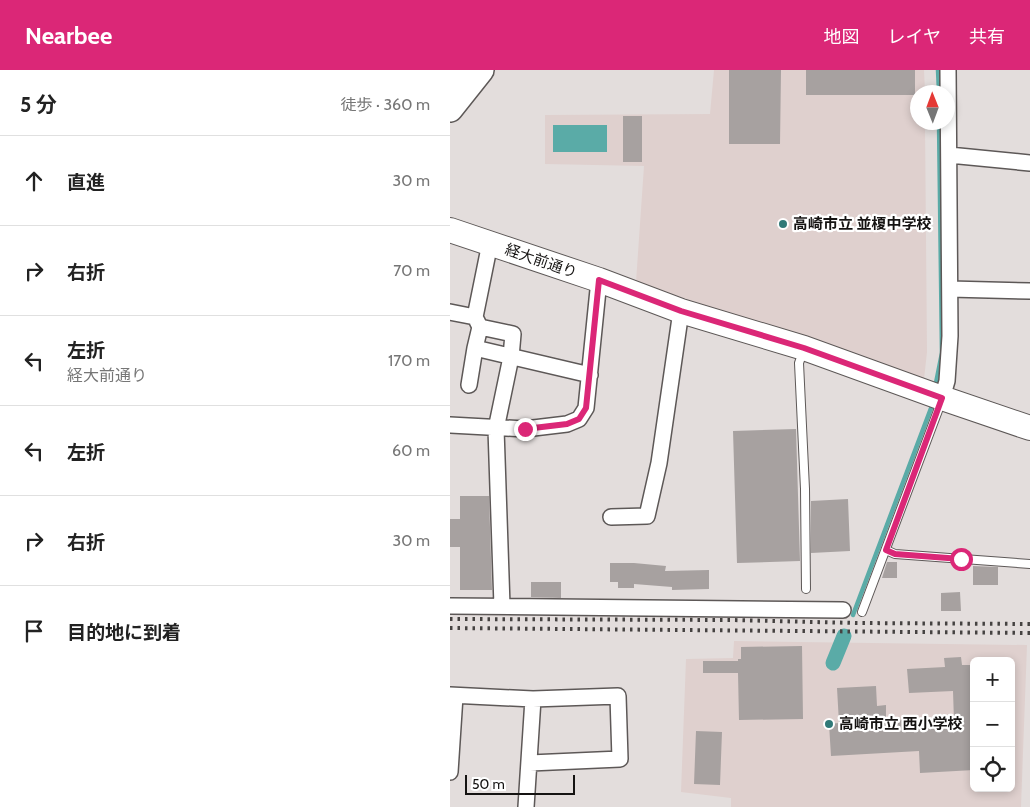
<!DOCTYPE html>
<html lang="ja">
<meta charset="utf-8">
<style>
:root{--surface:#fff;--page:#f6f6f6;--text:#222;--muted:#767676;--line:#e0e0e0;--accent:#db2777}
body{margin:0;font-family:Cabin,"Noto Sans JP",sans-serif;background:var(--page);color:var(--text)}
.controls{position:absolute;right:15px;bottom:15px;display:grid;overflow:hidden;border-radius:8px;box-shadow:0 2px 8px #0003}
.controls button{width:45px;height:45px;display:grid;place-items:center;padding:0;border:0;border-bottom:1px solid var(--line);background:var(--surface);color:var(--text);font:25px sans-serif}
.compass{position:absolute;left:460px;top:15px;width:45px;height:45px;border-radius:50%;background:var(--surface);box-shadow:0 2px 8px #0003;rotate:359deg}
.scale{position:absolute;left:15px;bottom:12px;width:110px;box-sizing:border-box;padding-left:5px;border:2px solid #151312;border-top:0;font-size:14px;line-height:18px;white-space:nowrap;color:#151312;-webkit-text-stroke:4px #fff;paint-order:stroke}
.stop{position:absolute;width:15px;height:15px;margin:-11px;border:4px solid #db2777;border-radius:50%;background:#fff}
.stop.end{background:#db2777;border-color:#fff;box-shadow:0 1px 5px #0008}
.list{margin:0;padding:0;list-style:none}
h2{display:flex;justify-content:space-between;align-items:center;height:65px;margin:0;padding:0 20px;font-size:21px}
h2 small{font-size:16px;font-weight:400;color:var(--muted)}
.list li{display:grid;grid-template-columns:32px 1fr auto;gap:15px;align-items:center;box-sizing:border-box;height:90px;padding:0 20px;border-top:1px solid var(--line)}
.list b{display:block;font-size:19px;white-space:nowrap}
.list p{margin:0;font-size:16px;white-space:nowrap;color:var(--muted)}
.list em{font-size:16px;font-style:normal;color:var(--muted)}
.icon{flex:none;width:28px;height:28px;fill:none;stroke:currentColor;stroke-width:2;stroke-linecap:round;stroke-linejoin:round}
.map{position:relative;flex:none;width:580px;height:737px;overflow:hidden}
header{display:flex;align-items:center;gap:30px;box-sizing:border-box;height:70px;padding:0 25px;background:var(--accent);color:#fff}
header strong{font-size:24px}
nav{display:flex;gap:28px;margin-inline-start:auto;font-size:18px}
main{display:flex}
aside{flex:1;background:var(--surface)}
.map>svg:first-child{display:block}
.built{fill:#dfd0ce;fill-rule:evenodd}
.water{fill:#5aaba7}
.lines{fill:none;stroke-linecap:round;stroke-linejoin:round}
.stream{stroke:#5aaba7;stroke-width:4.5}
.canal{stroke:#5aaba7;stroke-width:15}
.building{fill:#a7a1a0}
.service-casing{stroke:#5d5857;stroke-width:10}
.minor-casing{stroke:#5d5857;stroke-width:18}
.primary-casing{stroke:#5d5857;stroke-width:26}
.trunk-casing{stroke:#5d5857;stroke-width:28}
.service{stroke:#fff;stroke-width:8}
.minor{stroke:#fff;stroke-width:15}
.primary{stroke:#fff;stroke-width:24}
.trunk{stroke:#fff;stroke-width:25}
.rail{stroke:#454241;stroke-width:4;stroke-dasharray:2.5 5;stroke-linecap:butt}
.route{stroke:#db2777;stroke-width:6}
.poi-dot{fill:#307977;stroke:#fff;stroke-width:2}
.labels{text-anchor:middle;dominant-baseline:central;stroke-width:4.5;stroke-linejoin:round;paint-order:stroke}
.poi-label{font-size:15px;font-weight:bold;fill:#151312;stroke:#fff;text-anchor:start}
.street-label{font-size:15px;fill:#151312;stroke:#fff}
</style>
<header>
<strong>Nearbee</strong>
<nav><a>地図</a><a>レイヤ</a><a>共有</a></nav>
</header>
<main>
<aside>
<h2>5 分<small>徒歩 · 360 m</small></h2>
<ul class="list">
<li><svg class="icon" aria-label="ahead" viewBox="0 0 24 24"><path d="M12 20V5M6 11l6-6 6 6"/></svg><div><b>直進</b></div><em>30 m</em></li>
<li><svg class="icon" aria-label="right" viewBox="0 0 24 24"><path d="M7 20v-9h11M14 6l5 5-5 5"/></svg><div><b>右折</b></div><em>70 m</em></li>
<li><svg class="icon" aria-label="left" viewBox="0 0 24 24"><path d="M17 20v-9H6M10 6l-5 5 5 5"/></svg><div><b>左折</b><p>経大前通り</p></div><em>170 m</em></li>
<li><svg class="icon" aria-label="left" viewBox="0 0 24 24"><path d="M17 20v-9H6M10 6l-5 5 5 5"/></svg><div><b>左折</b></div><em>60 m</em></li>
<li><svg class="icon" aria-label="right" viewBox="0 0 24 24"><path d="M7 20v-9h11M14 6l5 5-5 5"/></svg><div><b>右折</b></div><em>30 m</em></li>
<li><svg class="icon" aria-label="arrive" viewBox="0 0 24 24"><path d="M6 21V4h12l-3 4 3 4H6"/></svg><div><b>目的地に到着</b></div></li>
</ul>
</aside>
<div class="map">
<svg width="580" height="737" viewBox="0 0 580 737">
<rect width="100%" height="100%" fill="#e3dddc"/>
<path class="built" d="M 264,0 L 474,0 L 475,22 L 468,22 L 468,52 L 475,53 L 477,282 L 474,309 L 186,212 L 194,96 L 95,94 L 95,45 L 260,44 Z
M 284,571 L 577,575 L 571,737 L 281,737 L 281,728 L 231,722 L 236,589 L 283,588 ZM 524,591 L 561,591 L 561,718 L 524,718 Z"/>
<path class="water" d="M 103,55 L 157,55 L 157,82 L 103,82 Z"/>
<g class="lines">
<path class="stream" d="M 488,0 L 489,22
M 485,318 L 492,283 L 489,52
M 403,545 L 483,333"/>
<path class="canal" d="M 383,593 L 394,566"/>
</g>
<path class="building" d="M 279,0 L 331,0 L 330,74 L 279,74 Z
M 356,0 L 465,0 L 465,25 L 356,25 Z
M 173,46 L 192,46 L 192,92 L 173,92 Z
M 346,359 L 350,491 L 287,493 L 283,361 Z
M 10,426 L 39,426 L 42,520 L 10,520 L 10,477 L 0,477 L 0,449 L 10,449 Z
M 398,429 L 400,481 L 361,483 L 361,431 Z
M 437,492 L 447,492 L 447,508 L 432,508 Z
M 160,493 L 184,493 L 216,496 L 215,501 L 259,500 L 259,519 L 222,520 L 222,517 L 184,514 L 184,518 L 168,518 L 168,512 L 160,512 Z
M 523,496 L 548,497 L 548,515 L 523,515 Z
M 81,512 L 111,512 L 111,528 L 81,527 Z
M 510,522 L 511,541 L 491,541 L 491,523 Z
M 352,576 L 353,649 L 289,650 L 288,603 L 253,603 L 253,591 L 288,591 L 288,589 L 291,589 L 291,577 Z
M 511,587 L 512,595 L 524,595 L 524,700 L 470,703 L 469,681 L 381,686 L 379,654 L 389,653 L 387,618 L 426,616 L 427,636 L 436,635 L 436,650 L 464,649 L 464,654 L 504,651 L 503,621 L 459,623 L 457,599 L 495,597 L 494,588 Z
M 246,661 L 272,662 L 270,715 L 244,714 Z"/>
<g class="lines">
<defs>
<path id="service" d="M 354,279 L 349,293 L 355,419 L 356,519
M 436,480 L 445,484 L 580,494
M 412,542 L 492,330"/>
<path id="minor" d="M 499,85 L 580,93
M 40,173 L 25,247 L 30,257 L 63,264 L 61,287 L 46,359 L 52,536
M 500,219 L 580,221
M 0,242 L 25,247
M 30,257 L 25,278 L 140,305
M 19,315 L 25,278
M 492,328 L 497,311 L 500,266 L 498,0
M 0,355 L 75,359 L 117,354 L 129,349 L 136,338 L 149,210
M 161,447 L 197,446 L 209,393 L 231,241
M 0,536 L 393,540
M 0,625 L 83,629 L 168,626 L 170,689 L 80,693
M 0,702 L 5,626
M 76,737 L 83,629"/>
<path id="primary" d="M 0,160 L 149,210 L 231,241 L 354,278 L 492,328 L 580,358"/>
<path id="trunk" d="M 0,10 L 8,0
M 0,39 L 31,0"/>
</defs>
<use href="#service" class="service-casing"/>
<use href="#minor" class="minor-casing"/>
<use href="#primary" class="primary-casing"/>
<use href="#trunk" class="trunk-casing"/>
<use href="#service" class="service"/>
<use href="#minor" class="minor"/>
<use href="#primary" class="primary"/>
<use href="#trunk" class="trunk"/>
<path class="rail" d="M 0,549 L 282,550 L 406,553 L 580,554
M 0,558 L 580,563"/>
</g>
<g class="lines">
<path class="route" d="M 75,359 L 117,354 L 129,349 L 136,338 L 149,210 L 231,241 L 354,278 L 492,328 L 436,480 L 445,484 L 511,489"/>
</g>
<g class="poi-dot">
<circle cx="333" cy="154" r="5"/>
<circle cx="379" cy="654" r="5"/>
</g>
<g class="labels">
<g class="poi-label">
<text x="343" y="154">高崎市立 並榎中学校</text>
<text x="389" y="654">高崎市立 西小学校</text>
</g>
<g class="street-label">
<text transform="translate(91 191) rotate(19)">経大前通り</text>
</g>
</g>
</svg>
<div class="controls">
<button>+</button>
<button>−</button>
<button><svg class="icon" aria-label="locate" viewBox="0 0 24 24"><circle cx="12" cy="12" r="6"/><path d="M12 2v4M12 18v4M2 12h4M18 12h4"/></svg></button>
</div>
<svg class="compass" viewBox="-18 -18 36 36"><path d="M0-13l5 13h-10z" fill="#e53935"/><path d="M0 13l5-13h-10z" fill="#767676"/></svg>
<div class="scale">50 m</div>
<div class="stop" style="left:511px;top:489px"></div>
<div class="stop end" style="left:75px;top:359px"></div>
</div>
</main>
